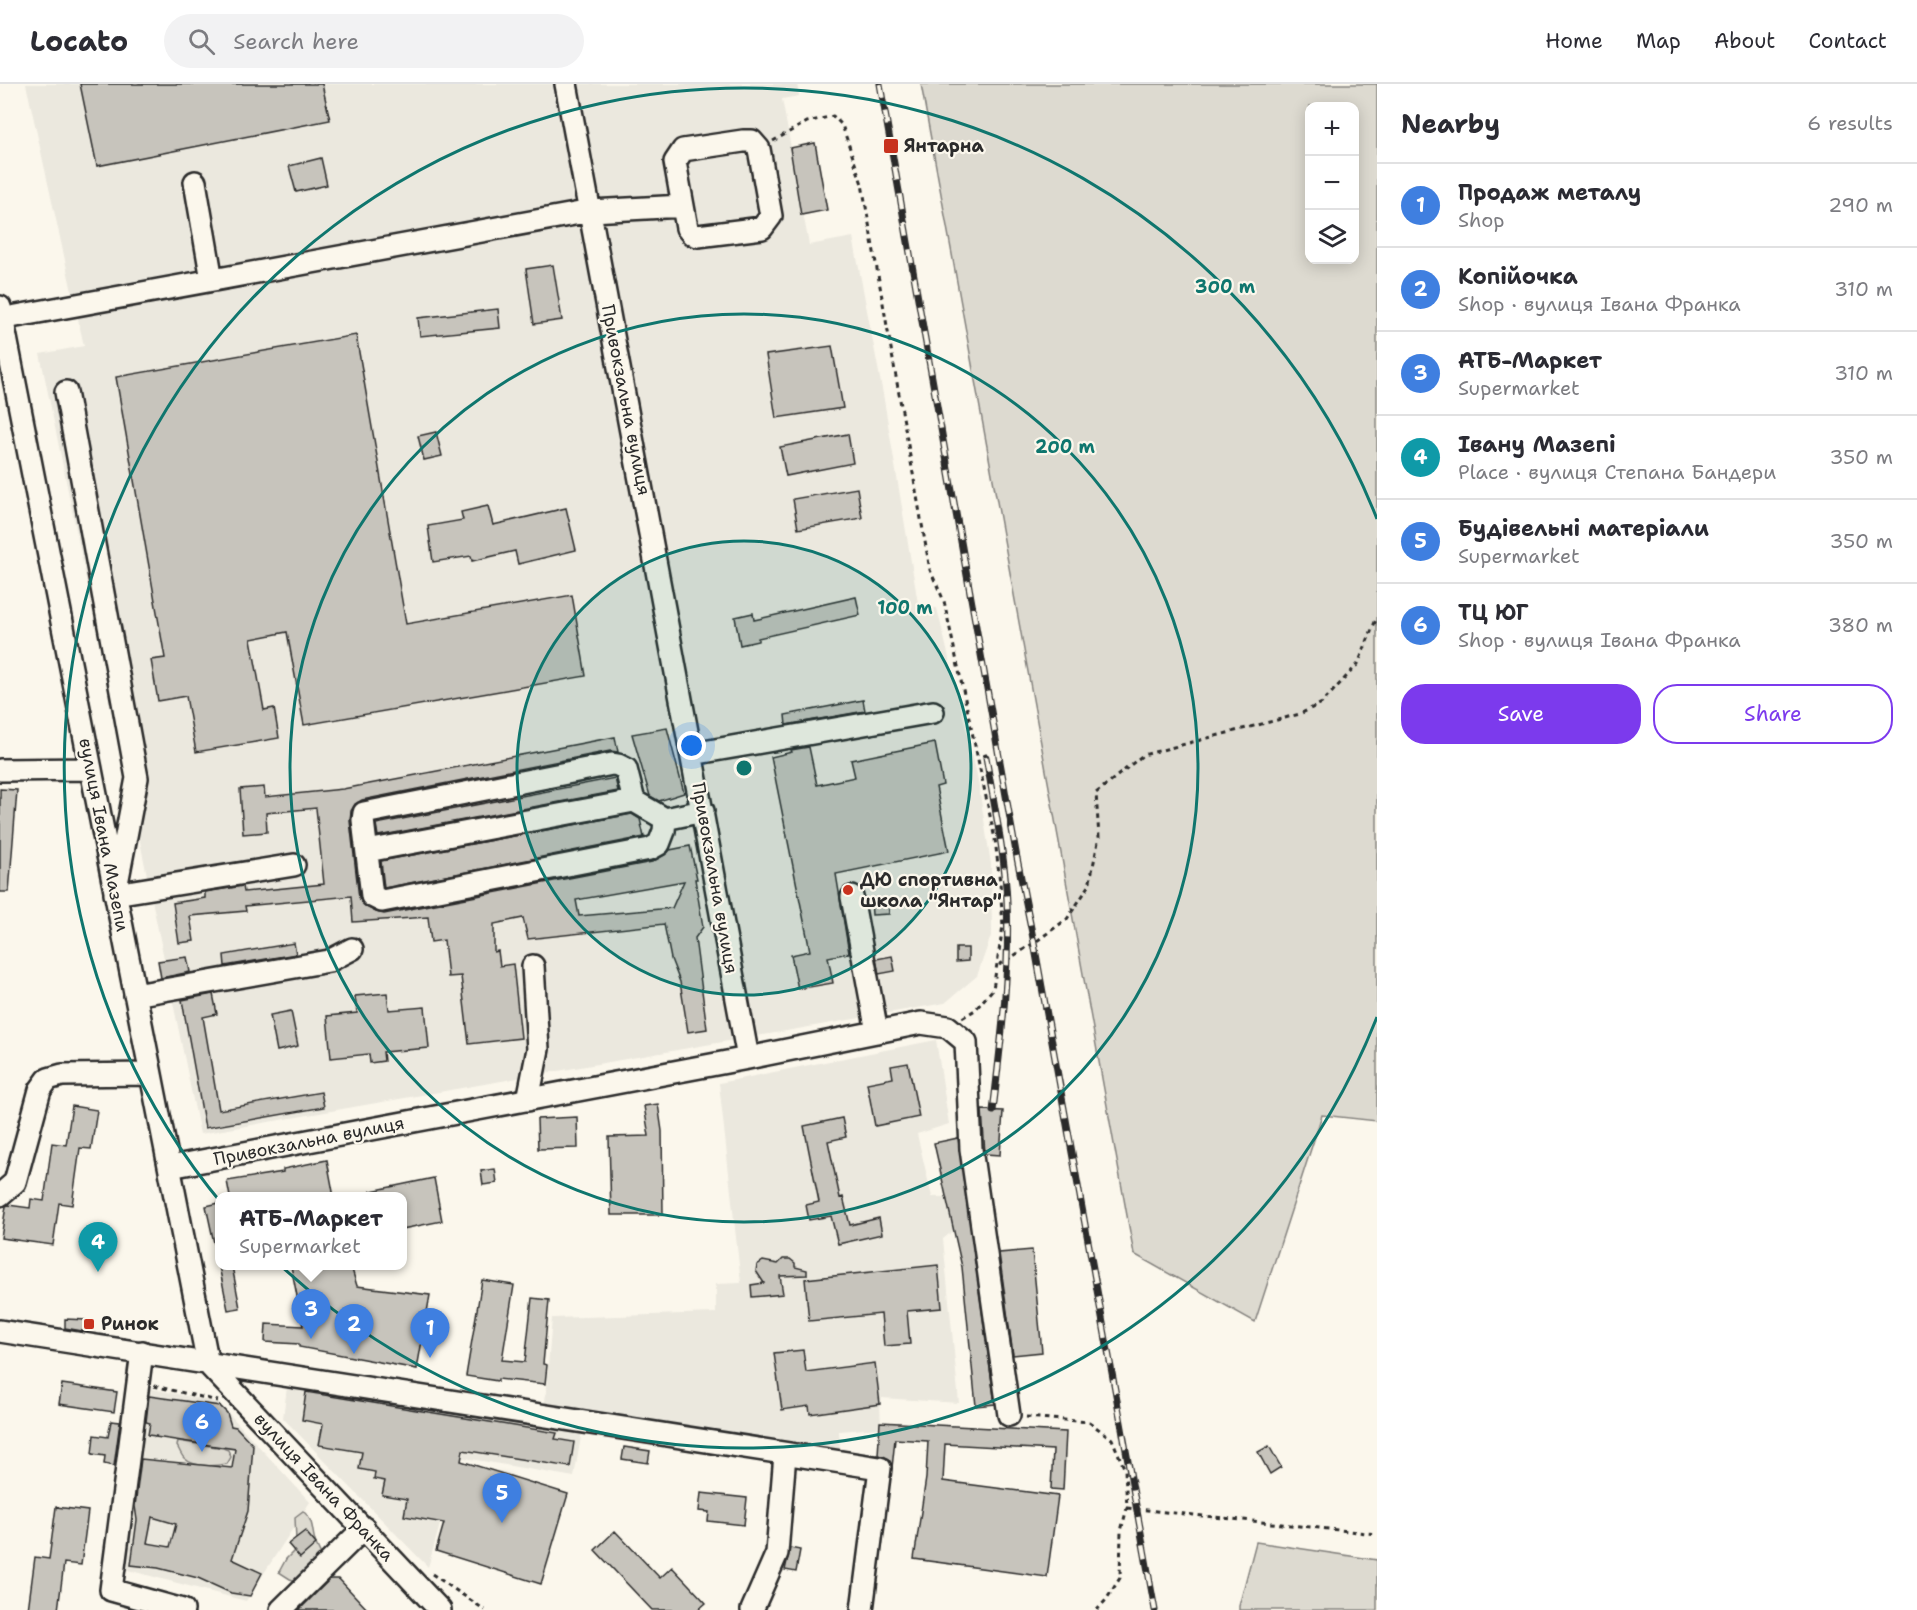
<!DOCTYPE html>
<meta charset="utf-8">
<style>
:root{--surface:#fff;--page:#f2f2f3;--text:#2b2b33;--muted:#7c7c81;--line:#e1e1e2;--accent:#7c3aed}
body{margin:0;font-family:"Shantell Sans",sans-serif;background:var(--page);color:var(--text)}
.controls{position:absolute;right:18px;top:18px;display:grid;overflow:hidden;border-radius:12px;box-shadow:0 3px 15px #0003}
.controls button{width:54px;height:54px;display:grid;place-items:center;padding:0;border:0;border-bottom:2px solid var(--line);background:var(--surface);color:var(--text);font:30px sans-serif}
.you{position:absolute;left:692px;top:662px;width:21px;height:21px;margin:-15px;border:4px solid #fff;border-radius:50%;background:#1a73e8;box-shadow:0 0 0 9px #1a73e833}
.badge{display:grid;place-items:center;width:39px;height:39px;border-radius:50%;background:var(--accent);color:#fff;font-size:20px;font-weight:700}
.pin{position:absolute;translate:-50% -50px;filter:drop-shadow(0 2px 3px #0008)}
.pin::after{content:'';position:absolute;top:32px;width:21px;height:18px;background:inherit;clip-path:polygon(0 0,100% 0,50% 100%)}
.popup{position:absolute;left:215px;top:1108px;width:192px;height:78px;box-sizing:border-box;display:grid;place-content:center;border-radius:12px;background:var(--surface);filter:drop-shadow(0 2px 4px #0005);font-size:20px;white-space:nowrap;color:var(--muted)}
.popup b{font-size:22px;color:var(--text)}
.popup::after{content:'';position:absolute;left:50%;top:100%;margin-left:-12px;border:12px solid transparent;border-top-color:var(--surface)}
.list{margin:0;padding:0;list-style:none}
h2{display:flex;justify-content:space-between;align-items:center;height:78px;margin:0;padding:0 24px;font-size:26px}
h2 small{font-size:20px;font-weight:400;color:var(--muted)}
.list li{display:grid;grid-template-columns:39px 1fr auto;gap:18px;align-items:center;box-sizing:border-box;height:84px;padding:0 24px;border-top:2px solid var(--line)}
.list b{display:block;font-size:22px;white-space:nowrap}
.list p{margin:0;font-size:20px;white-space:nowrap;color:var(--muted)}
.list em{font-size:20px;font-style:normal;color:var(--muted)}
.actions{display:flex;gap:12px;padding:18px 24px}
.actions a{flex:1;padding:14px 0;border:2px solid var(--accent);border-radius:24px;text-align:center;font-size:21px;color:var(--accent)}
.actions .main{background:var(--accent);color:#fff}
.icon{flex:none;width:33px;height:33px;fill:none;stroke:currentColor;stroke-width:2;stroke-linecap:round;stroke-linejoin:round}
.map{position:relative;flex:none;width:1377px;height:1526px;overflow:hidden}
header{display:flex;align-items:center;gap:36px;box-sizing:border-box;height:84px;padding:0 30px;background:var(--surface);border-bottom:2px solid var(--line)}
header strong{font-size:28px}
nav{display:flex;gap:33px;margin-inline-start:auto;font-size:21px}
.search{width:420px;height:54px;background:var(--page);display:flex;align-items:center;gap:15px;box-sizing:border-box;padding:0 21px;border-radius:33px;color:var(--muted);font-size:22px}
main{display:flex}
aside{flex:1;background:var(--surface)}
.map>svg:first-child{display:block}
.built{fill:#ebe8de}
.green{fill:#dddad0;stroke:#84827e;stroke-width:1.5;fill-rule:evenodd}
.building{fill:#c7c4bc;stroke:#2b2b2b;stroke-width:1.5;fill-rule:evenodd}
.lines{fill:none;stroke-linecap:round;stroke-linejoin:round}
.minor-casing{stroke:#2b2b2b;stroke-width:26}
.path{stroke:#2b2b2b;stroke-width:3;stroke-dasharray:4.5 4.5;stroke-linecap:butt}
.minor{stroke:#fbf7ec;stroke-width:21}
.rail-casing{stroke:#2b2b2b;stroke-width:7}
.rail{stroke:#fbf7ec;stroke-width:4.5;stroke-dasharray:14;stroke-linecap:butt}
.ring{fill:none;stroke:#0f766e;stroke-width:3}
.poi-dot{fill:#c8321e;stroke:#fbf7ec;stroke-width:2}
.labels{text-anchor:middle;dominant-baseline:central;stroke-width:4.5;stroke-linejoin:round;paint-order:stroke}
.poi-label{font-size:18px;font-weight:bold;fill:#2b2b2b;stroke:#fbf7ec;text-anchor:start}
.street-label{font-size:18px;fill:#2b2b2b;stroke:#fbf7ec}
.centre{fill:#0f766e;stroke:#fbf7ec;stroke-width:3}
.ring-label{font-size:18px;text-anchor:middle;font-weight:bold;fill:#0f766e;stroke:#fbf7ec;stroke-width:4.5;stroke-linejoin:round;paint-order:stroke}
</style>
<header>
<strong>Locato</strong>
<div class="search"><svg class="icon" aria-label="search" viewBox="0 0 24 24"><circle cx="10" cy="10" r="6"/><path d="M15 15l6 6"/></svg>Search here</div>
<nav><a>Home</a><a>Map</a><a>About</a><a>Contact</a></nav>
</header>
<main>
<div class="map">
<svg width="1377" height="1526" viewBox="0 0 1377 1526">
<rect width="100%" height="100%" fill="#fbf7ec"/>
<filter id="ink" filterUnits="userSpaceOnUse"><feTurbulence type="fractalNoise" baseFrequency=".0167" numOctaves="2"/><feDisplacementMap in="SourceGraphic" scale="12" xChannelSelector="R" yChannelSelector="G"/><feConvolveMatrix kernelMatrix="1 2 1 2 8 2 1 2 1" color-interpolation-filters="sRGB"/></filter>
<g filter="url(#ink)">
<path class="built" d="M 26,0 L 797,0 L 799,12 L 782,15 L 809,161 L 853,153 L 883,310 L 919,525 L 937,524 L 977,691 L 991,780 L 992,849 L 977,892 L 945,919 L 200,1050 L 40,270 L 84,262 Z
M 936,956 L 949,1040 L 917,1050 L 932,1113 L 949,1113 L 954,1146 L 943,1155 L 959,1319 L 882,1314 L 880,1320 L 881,1344 L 839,1347 L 840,1366 L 723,1351 L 545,1319 L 552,1234 L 716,1229 L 716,1200 L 741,1199 L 719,999 Z
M 287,1303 L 582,1347 L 574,1393 L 459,1373 L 428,1483 L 283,1334 Z
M 148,1304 L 219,1319 L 310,1418 L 246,1517 L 124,1485 Z"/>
<path class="green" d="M 921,0 L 1377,0 L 1377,1037 L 1322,1031 L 1255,1238 L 1134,1170 ZM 1354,22 L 1354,176 L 1310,176 L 1310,22 Z
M 178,1357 L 223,1364 L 228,1366 L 231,1373 L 227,1380 C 215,1382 194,1384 184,1374 C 181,1371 179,1365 177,1362 Z
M 303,1427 C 315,1437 311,1447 316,1460 C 319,1467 322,1471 324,1479 L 303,1499 L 290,1495 L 279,1488 L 286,1475 L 293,1468 L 296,1457 L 295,1433 Z
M 1256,1458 L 1377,1476 L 1377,1526 L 1239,1526 L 1239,1522 Z"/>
<path class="building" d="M 80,0 L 322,0 L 330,36 L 97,82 Z
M 815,59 L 827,126 L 801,131 L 790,64 Z
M 321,74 L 327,101 L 296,108 L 289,82 Z
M 553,181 L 562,236 L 534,240 L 526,185 Z
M 498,225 L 500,244 L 420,252 L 418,234 Z
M 356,251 L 406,540 L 572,511 L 586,592 L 304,641 L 287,548 L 251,555 L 264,626 L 274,624 L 279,654 L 196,668 L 186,612 L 158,617 L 151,576 L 165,574 L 116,293 Z
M 832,262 L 843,324 L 776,334 L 766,271 Z
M 436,348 L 442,372 L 424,376 L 418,352 Z
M 848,350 L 853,379 L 786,392 L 780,363 Z
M 857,404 L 862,434 L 798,445 L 793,415 Z
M 488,422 L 493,441 L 566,424 L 576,466 L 518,480 L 515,467 L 472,477 L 471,472 L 433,478 L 428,442 L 463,436 L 461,428 Z
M 856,513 L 860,531 L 758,554 L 758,557 L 740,561 L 735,533 L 753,529 L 754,536 Z
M 863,616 L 865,627 L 786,641 L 785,631 Z
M 667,644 L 684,709 L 659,717 L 650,712 L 632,650 Z
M 615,653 L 618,668 L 610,667 L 362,716 L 355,720 L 351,727 L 350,737 L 359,814 L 366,823 L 376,828 L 384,830 L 652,778 L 665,771 L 670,766 L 690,762 L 697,795 L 695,795 L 703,843 L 695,854 L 707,945 L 688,948 L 680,898 L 671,875 L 664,840 L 528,855 L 523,834 L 494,840 L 494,868 L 498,867 L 500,882 L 513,880 L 521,954 L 469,960 L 461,892 L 448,893 L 444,856 L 431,858 L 428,833 L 353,838 L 351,812 L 245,822 L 246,827 L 190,832 L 194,857 L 179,859 L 173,819 L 205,814 L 205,808 L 243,802 L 244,808 L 324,800 L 316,724 L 266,729 L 267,748 L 243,750 L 240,705 L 264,703 L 265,713 L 343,705 ZM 684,797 L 672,824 L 579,832 L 576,816 Z
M 935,659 L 943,701 L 936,703 L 949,767 L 836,790 L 849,869 L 828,873 L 833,899 L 798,905 L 791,871 L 810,867 L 771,673 L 792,668 L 791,666 L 809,663 L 817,701 L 855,693 L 851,676 Z
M 615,694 L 618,707 L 378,752 L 376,740 Z
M 0,705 L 17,706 L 9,808 L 0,808 Z
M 632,730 L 640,735 L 644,753 L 384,804 L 381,777 Z
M 871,816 L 888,816 L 889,830 L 872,831 Z
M 294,859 L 296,870 L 225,882 L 224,871 Z
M 956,864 L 968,864 L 968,877 L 956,878 Z
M 892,872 L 895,887 L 879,890 L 876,875 Z
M 187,873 L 190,888 L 161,894 L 158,877 Z
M 387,909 L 389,926 L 425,923 L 429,964 L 383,968 L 384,977 L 370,979 L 369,970 L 331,974 L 327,932 L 357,929 L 355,912 Z
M 213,910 L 217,930 L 203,933 L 219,1026 L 321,1008 L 324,1023 L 205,1044 L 182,916 Z
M 291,927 L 298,962 L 277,967 L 270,931 Z
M 908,979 L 919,1033 L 875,1042 L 867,999 L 893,994 L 891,982 Z
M 658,1020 L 662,1047 L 663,1131 L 611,1131 L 609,1053 L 649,1052 L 644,1022 Z
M 72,1022 L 97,1026 L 91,1065 L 80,1064 L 72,1121 L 59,1119 L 53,1161 L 1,1154 L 6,1122 L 8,1121 L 30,1124 L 31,1115 L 44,1117 L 52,1059 L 66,1061 Z
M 982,1026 L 1003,1027 L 1000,1071 L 985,1070 Z
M 577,1033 L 578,1064 L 538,1065 L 537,1035 Z
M 842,1034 L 846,1053 L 828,1057 L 840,1114 L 843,1113 L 850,1141 L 879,1134 L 882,1150 L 838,1160 L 831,1132 L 809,1136 L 806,1121 L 819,1118 L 804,1042 Z
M 958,1054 L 995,1320 L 976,1322 L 962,1183 L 934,1059 Z
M 327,1076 L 334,1113 L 230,1113 L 227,1097 L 283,1088 L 283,1085 Z
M 495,1085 L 497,1099 L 483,1101 L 481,1087 Z
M 434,1094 L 442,1137 L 402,1145 L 402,1113 L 372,1113 L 371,1107 Z
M 219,1119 L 219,1159 L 214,1159 L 206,1122 Z
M 1032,1166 L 1042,1268 L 1013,1271 L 999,1169 Z
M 783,1175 L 790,1175 L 795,1179 L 795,1183 L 807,1186 L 807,1191 L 780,1192 L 783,1210 L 752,1213 L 751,1201 L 764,1199 L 756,1187 L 757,1181 L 763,1177 L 778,1180 Z
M 938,1181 L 942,1224 L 907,1227 L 910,1260 L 884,1262 L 881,1230 L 809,1237 L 805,1195 Z
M 219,1182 L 232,1182 L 240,1224 L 228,1226 Z
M 291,1182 L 351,1182 L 357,1202 L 430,1211 L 417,1285 L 299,1263 L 299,1260 L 265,1258 L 266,1240 L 303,1242 Z
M 482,1196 L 514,1201 L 502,1276 L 525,1278 L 532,1214 L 549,1216 L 543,1280 L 547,1281 L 545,1300 L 498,1295 L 498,1297 L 466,1292 Z
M 65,1235 L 88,1236 L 88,1248 L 65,1244 Z
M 803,1266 L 806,1288 L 875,1279 L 880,1320 L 810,1330 L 809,1322 L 782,1326 L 774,1269 Z
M 62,1300 L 117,1308 L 114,1328 L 59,1320 Z
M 306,1308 L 557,1349 L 555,1355 L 574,1358 L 570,1383 L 463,1366 L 461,1377 L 568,1410 L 541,1500 L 436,1467 L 444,1439 L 404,1432 L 407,1415 L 382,1411 L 385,1397 L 374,1395 L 375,1388 L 359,1385 L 362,1368 L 319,1361 L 323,1340 L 302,1336 Z
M 149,1312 L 220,1322 L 227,1329 L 231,1342 L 236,1343 L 253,1361 L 248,1427 L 232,1475 L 262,1489 L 250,1512 L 231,1509 L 198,1494 L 158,1484 L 131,1481 L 137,1436 L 135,1422 L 141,1375 L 232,1384 L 235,1365 L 155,1353 L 156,1352 L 148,1351 L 150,1339 L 146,1338 ZM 152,1433 L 176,1440 L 170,1463 L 147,1459 Z
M 111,1337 L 120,1338 L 114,1382 L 104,1380 L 105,1372 L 92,1370 L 94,1351 L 108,1353 Z
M 880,1338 L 1066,1348 L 1063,1406 L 1051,1405 L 1053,1366 L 945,1360 L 943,1397 L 1058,1412 L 1047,1493 L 914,1475 L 926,1394 L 928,1357 L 895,1355 L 892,1384 L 888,1374 L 878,1371 Z
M 1269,1362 L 1281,1383 L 1270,1390 L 1258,1368 Z
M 624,1363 L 650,1367 L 648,1379 L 622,1375 Z
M 701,1409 L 747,1414 L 744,1441 L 708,1437 L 709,1428 L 699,1427 Z
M 56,1423 L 88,1427 L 81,1481 L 64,1479 L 58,1526 L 28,1526 L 35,1473 L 49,1475 Z
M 305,1447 L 316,1460 L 300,1474 L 288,1460 Z
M 615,1447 L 660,1494 L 672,1483 L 706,1519 L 698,1526 L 652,1526 L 595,1466 Z
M 790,1464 L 800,1466 L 796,1488 L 785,1486 Z
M 330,1495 L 339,1495 L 368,1526 L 299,1526 Z"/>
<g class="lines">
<defs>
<path id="minor" d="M 743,57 L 752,57 L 759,65 L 771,132 L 762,144 L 698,152 L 692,150 L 687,144 L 675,78 L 683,66 Z
M 195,98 L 212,196
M 0,223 L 208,1280
M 0,235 L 591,127 L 683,122
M 66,308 L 137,694 L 115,810 L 294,781
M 692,670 L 933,628
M 612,680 L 618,681 L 626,685 L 634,717 L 665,735 L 664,747 L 659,760 L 650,765 L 382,817 L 372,812 L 363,736 L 364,729 Z
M 0,686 L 91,685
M 665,735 L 703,727
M 367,767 L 634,717
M 852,813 L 877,948
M 135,911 L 329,877 L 352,865
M 748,974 L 921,939 L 948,943 L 966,958 L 971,1065 L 1009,1331
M 528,1016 L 538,965 L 533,882
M 170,1083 L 748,974 L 566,0
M 0,1111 L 15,1098 L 40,1006 L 48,995 L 62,991 L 151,990
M 0,1247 L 880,1384 L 862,1526
M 142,1268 L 111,1506 L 183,1526
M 208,1280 L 440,1526
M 281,1526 L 364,1444
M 752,1526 L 777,1469 L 785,1370"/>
</defs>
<use href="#minor" class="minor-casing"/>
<path class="path" d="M 773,57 L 807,38 L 833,32 L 842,41 L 862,100 L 930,486 L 944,517 L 995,755 L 1000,799 L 1003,842 L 993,905 L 975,926 L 962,934
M 999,881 L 1034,859 L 1067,835 L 1089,802 L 1099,753 L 1096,709 L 1143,671 L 1300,630 L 1322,619 L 1358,580 L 1377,533
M 154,1302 L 218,1317
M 1026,1333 L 1089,1338 L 1112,1355 L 1125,1386 L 1127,1424 L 1121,1447 L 1120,1494 L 1106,1516 L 1097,1526
M 1127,1424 L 1377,1450
M 432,1490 L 485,1526"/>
<use href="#minor" class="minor"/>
<defs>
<path id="rail" d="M 880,0 L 1017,774 L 1034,859 L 1155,1526
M 986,673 C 994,721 1005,770 1007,818 C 1010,887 1001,958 993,1027"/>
</defs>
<use href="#rail" class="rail-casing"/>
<use href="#rail" class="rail"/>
</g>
</g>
<circle cx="744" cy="684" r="227" fill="#0f766e" fill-opacity=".12"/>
<g class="ring">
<circle cx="744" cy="684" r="227"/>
<circle cx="744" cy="684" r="454"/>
<path d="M1377 933A680 680 0 1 1 1377 435"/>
</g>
<g class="poi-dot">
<rect x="883" y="54" width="16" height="16" rx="3"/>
<circle cx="848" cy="806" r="6"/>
<rect x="83" y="1234" width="12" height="12" rx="3"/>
</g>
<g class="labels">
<g class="poi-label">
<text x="904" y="62">Янтарна</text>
<text x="860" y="796">ДЮ спортивна<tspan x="860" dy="21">школа "Янтар"</tspan></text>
<text x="101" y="1240">Ринок</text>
</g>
<g class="street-label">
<text transform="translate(626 316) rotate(79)">Привокзальна вулиця</text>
<text transform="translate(104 751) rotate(79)">вулиця Івана Мазепи</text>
<text transform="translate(715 794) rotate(80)">Привокзальна вулиця</text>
<text transform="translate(309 1057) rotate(-11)">Привокзальна вулиця</text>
<text transform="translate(324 1403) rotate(47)">вулиця Івана Франка</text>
</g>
</g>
<circle cx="744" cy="684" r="9" class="centre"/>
<g class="ring-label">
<text x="1225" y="209">300 m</text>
<text x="1065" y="369">200 m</text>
<text x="905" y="530">100 m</text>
</g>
</svg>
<div class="controls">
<button>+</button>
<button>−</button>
<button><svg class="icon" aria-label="layers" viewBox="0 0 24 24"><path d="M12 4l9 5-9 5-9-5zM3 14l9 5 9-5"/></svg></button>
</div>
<div class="you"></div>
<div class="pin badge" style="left:430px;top:1274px;background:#3f7fe0">1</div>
<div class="pin badge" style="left:354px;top:1270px;background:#3f7fe0">2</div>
<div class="pin badge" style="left:311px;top:1255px;background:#3f7fe0">3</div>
<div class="popup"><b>АТБ-Маркет</b>Supermarket</div>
<div class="pin badge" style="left:98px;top:1188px;background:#0f9aa8">4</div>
<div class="pin badge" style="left:502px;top:1439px;background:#3f7fe0">5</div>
<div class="pin badge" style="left:202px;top:1368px;background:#3f7fe0">6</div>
</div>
<aside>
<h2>Nearby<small>6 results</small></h2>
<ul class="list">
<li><span class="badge" style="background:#3f7fe0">1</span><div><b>Продаж металу</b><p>Shop</p></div><em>290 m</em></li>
<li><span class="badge" style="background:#3f7fe0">2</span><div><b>Копійочка</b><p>Shop · вулиця Івана Франка</p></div><em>310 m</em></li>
<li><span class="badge" style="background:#3f7fe0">3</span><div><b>АТБ-Маркет</b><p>Supermarket</p></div><em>310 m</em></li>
<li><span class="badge" style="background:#0f9aa8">4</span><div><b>Івану Мазепі</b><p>Place · вулиця Степана Бандери</p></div><em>350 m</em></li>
<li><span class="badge" style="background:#3f7fe0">5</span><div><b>Будівельні матеріали</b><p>Supermarket</p></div><em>350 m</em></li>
<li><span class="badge" style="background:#3f7fe0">6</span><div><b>ТЦ ЮГ</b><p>Shop · вулиця Івана Франка</p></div><em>380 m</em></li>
</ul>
<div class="actions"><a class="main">Save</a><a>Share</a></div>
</aside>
</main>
